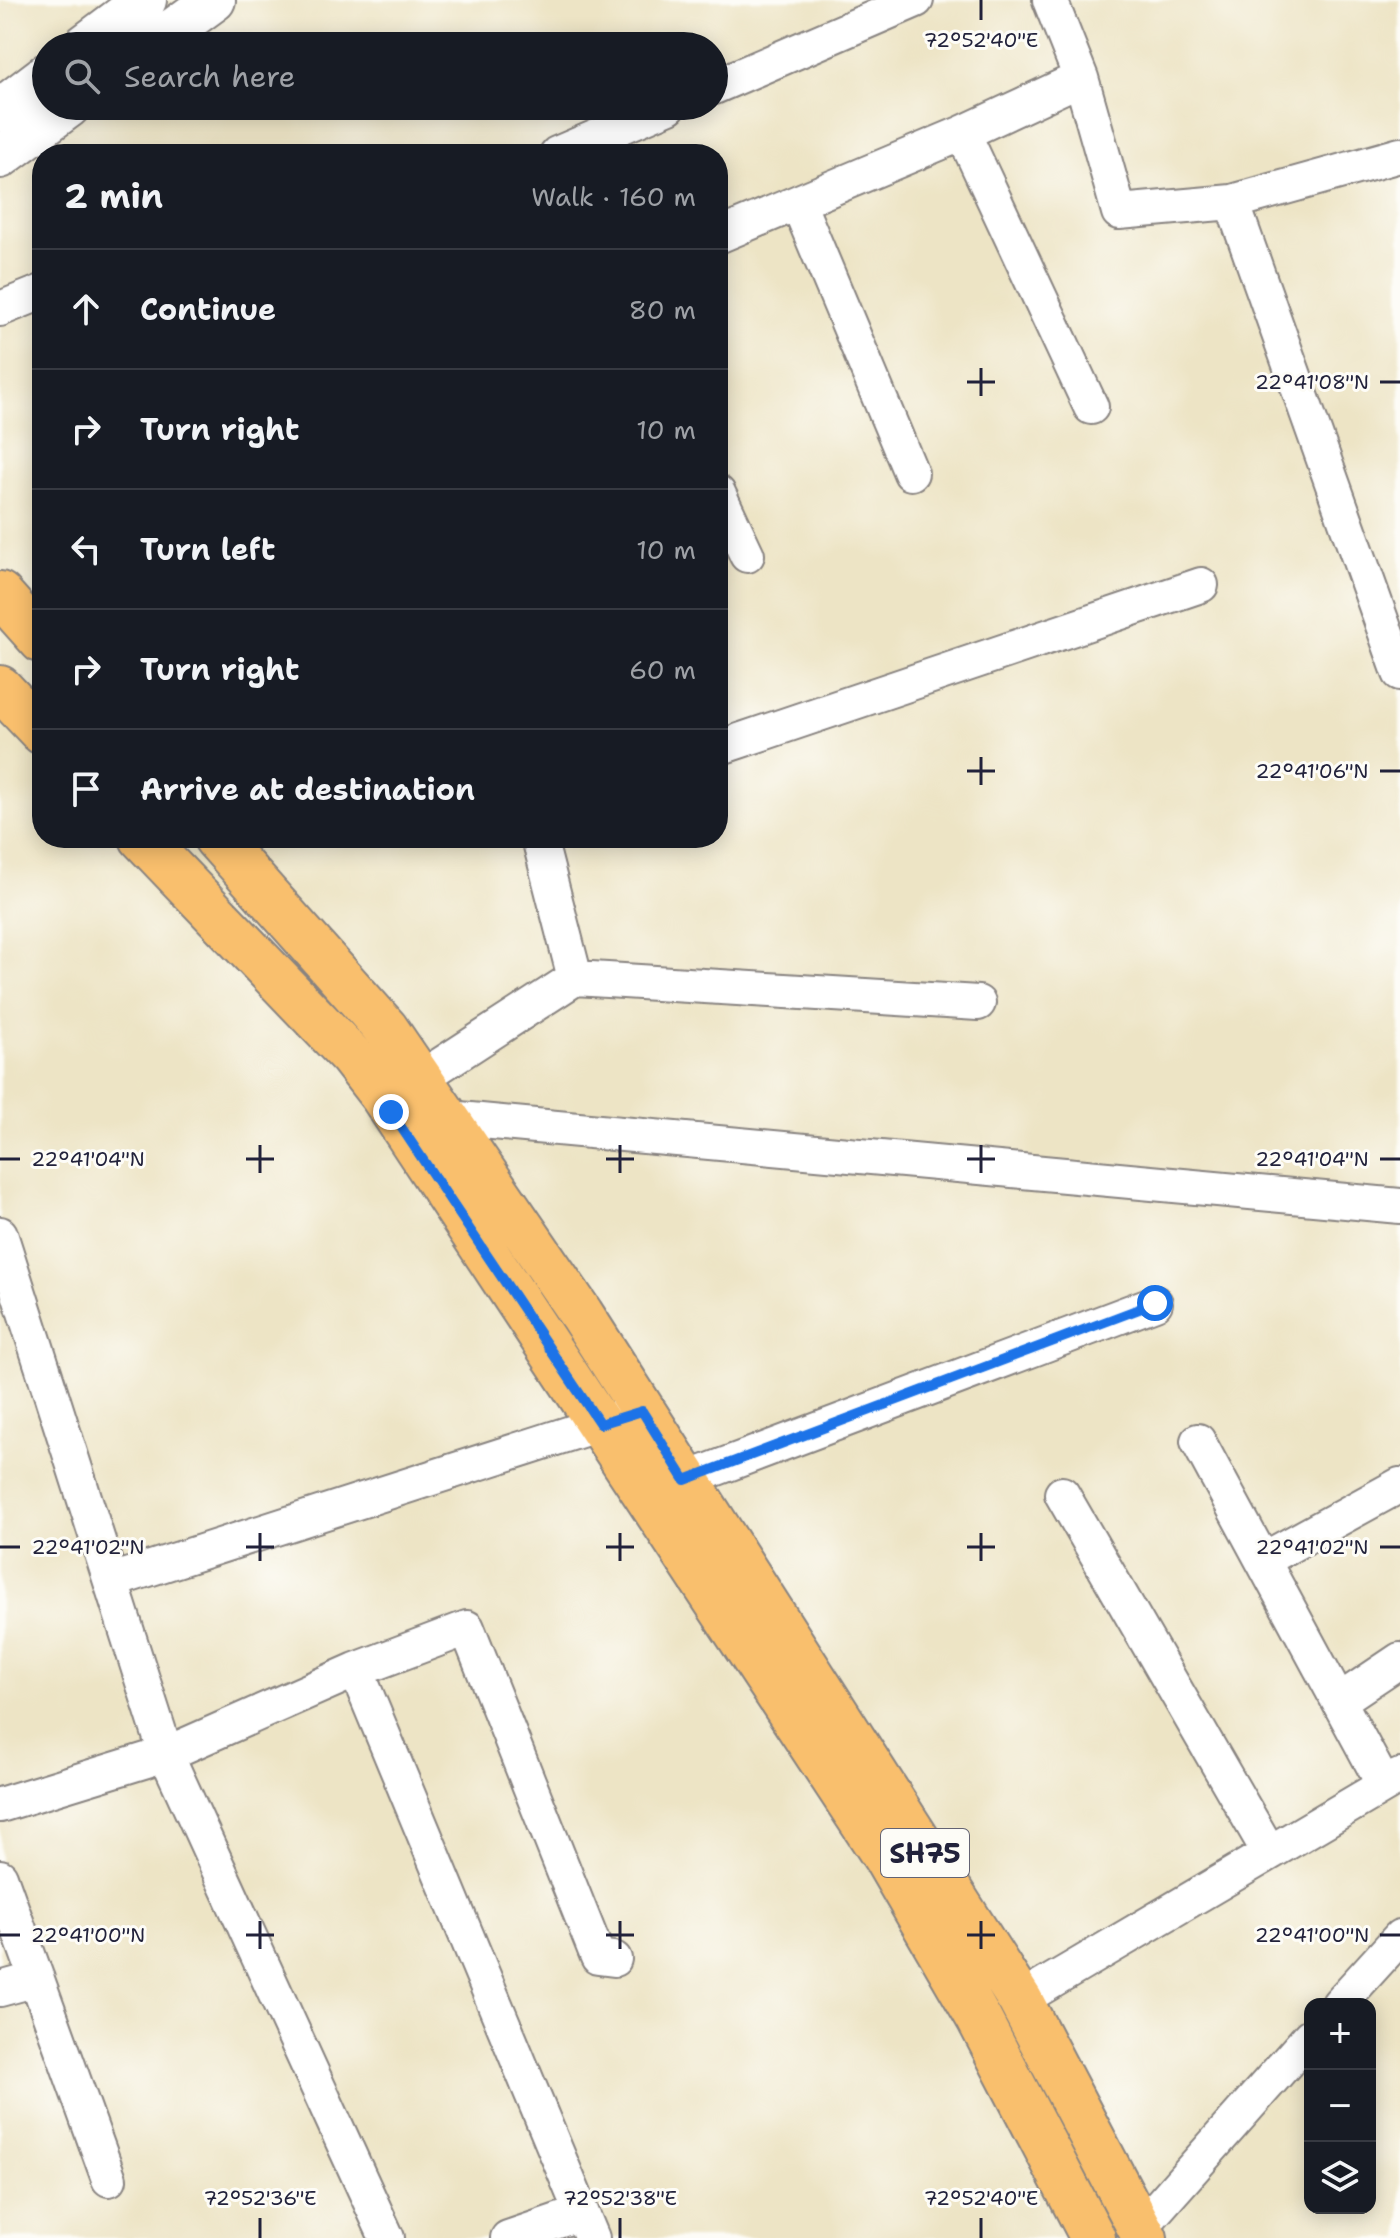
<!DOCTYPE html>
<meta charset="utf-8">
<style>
:root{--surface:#171b24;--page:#242831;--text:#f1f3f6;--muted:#9ea1a6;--line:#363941}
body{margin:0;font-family:"Shantell Sans",sans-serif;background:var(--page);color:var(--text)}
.controls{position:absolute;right:24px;bottom:24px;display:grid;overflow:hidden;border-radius:16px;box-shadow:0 4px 20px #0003}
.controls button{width:72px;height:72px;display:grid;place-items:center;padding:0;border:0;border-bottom:2px solid var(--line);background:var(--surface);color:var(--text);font:40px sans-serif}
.stop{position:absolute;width:24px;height:24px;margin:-18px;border:6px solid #1a73e8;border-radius:50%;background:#fff}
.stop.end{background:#1a73e8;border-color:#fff;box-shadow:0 2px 8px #0008}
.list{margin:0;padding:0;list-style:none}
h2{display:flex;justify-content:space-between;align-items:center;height:104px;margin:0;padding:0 32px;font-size:34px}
h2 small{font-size:26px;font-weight:400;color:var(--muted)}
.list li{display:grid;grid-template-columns:52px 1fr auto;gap:24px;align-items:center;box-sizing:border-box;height:120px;padding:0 32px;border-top:2px solid var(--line)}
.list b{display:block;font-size:30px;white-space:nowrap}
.list em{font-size:26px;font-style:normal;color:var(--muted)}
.icon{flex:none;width:44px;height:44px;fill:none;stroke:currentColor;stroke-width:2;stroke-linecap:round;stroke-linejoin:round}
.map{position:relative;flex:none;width:1400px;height:2238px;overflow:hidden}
.search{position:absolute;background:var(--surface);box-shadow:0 4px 20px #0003;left:32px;top:32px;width:696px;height:88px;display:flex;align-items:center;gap:20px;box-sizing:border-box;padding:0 28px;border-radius:44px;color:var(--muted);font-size:30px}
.panel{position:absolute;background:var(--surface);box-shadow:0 4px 20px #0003;left:32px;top:144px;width:696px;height:704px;border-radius:32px}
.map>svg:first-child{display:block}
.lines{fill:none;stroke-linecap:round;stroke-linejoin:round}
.minor-casing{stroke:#888380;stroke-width:38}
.tertiary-casing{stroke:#888380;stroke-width:46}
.primary-casing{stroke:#888380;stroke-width:48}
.minor{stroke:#fff;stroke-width:34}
.tertiary{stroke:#fff;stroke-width:42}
.primary{stroke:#f9bf6d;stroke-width:44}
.route{stroke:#1a73e8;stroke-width:10}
.ticks{fill:none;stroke:#22223b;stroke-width:3}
.labels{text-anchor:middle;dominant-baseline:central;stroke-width:6;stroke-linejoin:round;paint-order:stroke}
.shield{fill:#fdfcf7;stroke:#646373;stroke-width:2}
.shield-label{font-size:28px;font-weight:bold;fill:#22223b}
.ticks-label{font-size:20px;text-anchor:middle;fill:#22223b;stroke:#fdfcf7;stroke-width:6;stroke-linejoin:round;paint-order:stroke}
</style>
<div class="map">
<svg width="1400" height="2238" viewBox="0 0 1400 2238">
<rect width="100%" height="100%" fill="#fdfcf7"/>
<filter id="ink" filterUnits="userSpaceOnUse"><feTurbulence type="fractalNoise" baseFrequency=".0125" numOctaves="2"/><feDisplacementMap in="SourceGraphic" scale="16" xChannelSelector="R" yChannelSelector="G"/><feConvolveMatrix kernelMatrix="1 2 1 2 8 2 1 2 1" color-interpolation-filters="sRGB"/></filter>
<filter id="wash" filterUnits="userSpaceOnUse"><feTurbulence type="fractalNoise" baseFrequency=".006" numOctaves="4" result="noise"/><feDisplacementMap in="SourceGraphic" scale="32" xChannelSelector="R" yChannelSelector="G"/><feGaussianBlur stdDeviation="1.8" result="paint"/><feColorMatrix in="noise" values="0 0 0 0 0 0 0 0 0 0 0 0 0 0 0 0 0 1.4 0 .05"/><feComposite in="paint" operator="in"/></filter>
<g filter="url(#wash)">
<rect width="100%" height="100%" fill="#ede4c5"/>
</g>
<g filter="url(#ink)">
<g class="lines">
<defs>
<path id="minor" d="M 1050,0 L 1081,78 L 1119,212 L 1232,202 L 1400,673
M 714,87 L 916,0
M 963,133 L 1091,407
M 557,154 L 669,106
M 1232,202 L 1400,155
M 798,203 L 911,473
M 718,236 L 963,133 L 1081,78
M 0,309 L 42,292
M 718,493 L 747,555
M 718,748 L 1201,585
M 575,978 L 978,1003
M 421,1078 L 575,978 L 539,838
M 449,1118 L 1400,1206
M 0,1234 L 166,1754 L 387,2238
M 1198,1441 L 1384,1785
M 685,1480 L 1155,1303
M 1062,1494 L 1269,1852
M 1263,1560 L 1400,1485
M 111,1581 L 621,1417
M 356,1670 L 592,2238
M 1339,1701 L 1400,1660
M 0,1805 L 166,1754 L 356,1670 L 467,1628 L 598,1957 L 614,1959
M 0,1877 L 109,2179
M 0,1989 L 37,1979
M 1020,2000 L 1400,1776
M 1339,2004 L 1400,1937
M 1140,2228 L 1310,2036
M 508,2238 L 581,2213"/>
<path id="tertiary" d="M 84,46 L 145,0
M 151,46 L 214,0
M 0,110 L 46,75
M 0,157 L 69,106"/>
<path id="primary" d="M 0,594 L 42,641
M 0,688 L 42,732
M 142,838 L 351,1056 L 383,1097 L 885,1857 L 979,2019 L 1093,2238
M 216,838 L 386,1029 L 581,1314 L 1020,2000 L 1145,2238"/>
</defs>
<use href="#minor" class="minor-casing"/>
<use href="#tertiary" class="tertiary-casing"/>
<use href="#primary" class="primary-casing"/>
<use href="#minor" class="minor"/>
<use href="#tertiary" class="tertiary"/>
<use href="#primary" class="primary"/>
</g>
</g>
<g class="lines" filter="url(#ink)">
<path class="route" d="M 391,1112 L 600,1424 L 642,1411 L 685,1480 L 1155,1303"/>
</g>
<path class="ticks" d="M 981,0 L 981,20M 981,368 L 981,396M 967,382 L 995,382M 1380,382 L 1400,382M 981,757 L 981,785M 967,771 L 995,771M 1380,771 L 1400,771M 260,1145 L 260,1173M 620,1145 L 620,1173M 981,1145 L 981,1173M 0,1159 L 20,1159M 246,1159 L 274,1159M 606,1159 L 634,1159M 967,1159 L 995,1159M 1380,1159 L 1400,1159M 260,1533 L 260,1561M 620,1533 L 620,1561M 981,1533 L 981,1561M 0,1547 L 20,1547M 246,1547 L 274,1547M 606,1547 L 634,1547M 967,1547 L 995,1547M 1380,1547 L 1400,1547M 260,1921 L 260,1949M 620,1921 L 620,1949M 981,1921 L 981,1949M 0,1935 L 20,1935M 246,1935 L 274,1935M 606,1935 L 634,1935M 967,1935 L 995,1935M 1380,1935 L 1400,1935M 260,2218 L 260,2238M 620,2218 L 620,2238M 981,2218 L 981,2238"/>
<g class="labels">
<rect class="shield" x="881" y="1829" width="88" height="48" rx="6"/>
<g class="shield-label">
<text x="925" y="1853">SH75</text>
</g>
</g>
<g class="ticks-label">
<text x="981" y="47">72°52'40"E</text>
<text x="1312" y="389">22°41'08"N</text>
<text x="1312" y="778">22°41'06"N</text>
<text x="88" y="1166">22°41'04"N</text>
<text x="1312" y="1166">22°41'04"N</text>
<text x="88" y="1554">22°41'02"N</text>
<text x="1312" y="1554">22°41'02"N</text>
<text x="88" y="1942">22°41'00"N</text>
<text x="1312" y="1942">22°41'00"N</text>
<text x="260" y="2205">72°52'36"E</text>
<text x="620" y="2205">72°52'38"E</text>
<text x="981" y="2205">72°52'40"E</text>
</g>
</svg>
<div class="controls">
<button>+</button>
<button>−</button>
<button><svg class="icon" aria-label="layers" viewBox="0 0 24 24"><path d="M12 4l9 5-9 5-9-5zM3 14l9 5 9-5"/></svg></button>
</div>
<div class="stop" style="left:1155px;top:1303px"></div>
<div class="stop end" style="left:391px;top:1112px"></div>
<div class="search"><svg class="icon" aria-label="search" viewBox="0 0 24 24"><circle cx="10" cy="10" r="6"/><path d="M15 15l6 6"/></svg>Search here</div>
<section class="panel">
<h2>2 min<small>Walk · 160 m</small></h2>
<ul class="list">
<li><svg class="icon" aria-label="ahead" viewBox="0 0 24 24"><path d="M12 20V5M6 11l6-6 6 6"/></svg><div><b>Continue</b></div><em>80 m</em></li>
<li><svg class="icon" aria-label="right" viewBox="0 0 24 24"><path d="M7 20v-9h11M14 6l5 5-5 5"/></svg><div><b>Turn right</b></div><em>10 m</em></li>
<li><svg class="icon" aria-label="left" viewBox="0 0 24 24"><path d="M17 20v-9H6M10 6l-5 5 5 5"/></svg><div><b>Turn left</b></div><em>10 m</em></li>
<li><svg class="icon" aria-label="right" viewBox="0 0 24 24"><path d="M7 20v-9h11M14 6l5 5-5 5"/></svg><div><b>Turn right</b></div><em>60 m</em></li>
<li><svg class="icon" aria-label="arrive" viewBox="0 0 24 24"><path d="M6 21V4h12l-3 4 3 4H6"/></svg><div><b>Arrive at destination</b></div></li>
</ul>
</section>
</div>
